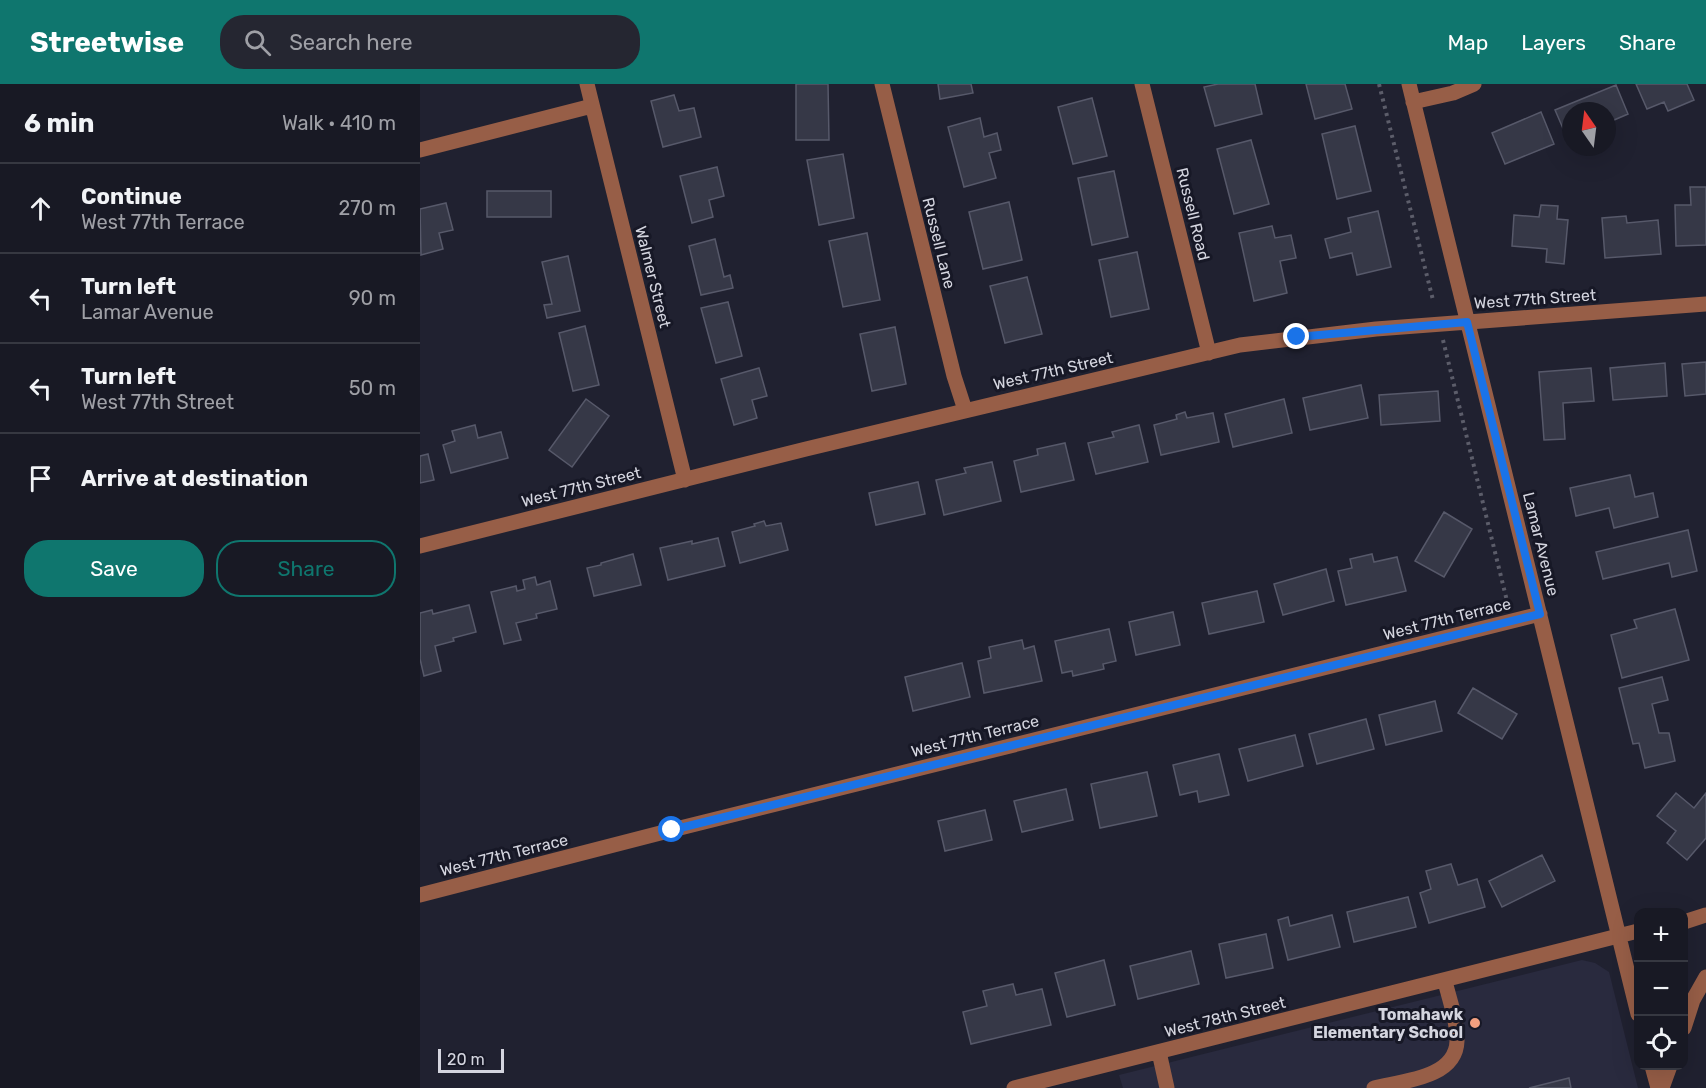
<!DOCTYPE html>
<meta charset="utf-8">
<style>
:root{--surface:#181924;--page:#252631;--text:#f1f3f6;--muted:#9fa0a6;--line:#363841;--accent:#0f766e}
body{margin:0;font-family:Rubik,sans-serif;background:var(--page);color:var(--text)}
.controls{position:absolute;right:18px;bottom:18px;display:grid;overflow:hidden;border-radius:12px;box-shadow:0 6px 24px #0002}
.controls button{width:54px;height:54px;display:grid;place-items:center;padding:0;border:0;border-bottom:2px solid var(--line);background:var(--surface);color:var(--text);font:30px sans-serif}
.compass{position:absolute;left:1142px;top:18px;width:54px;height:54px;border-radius:50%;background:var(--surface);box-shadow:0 6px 24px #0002;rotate:346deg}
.scale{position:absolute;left:18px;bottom:15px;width:66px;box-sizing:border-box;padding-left:6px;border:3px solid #d4d5df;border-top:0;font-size:16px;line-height:21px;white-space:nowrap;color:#d4d5df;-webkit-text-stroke:4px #171826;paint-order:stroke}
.stop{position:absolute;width:18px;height:18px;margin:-14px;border:4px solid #1a73e8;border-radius:50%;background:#fff}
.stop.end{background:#1a73e8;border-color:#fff;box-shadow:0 2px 6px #0008}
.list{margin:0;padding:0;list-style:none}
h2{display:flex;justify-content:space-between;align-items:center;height:78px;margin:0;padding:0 24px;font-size:26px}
h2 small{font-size:20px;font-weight:400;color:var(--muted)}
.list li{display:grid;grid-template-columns:39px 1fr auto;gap:18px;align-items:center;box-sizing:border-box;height:90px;padding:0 24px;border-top:2px solid var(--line)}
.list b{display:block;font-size:22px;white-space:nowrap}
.list p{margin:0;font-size:20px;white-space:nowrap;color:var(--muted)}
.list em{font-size:20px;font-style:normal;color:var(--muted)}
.actions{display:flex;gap:12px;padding:18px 24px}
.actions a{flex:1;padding:14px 0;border:2px solid var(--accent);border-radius:24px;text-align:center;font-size:21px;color:var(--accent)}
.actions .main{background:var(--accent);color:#fff}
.icon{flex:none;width:33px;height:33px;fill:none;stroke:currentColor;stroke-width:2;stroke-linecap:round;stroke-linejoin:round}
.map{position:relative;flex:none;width:1286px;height:1004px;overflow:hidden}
header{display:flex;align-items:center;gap:36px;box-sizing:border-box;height:84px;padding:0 30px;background:var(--accent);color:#fff}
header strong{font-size:28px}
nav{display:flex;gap:33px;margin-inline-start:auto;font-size:21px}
.search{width:420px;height:54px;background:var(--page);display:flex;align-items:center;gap:15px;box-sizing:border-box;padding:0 21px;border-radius:24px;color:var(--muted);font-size:22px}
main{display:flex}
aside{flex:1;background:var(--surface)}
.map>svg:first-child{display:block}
.built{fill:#292a3e}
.building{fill:#363847;stroke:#57596a;stroke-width:1.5}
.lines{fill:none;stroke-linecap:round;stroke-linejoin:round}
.path{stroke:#5c5d6a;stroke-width:4;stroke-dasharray:3 4.5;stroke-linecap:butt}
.minor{stroke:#975e47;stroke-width:15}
.route{stroke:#1a73e8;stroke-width:8}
.poi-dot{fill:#f2a080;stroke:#171826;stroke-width:2}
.labels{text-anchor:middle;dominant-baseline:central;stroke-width:6;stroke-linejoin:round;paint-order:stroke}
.street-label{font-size:16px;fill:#d4d5df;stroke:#171826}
.poi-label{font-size:16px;font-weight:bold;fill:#d4d5df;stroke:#171826;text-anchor:end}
</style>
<header>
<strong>Streetwise</strong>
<div class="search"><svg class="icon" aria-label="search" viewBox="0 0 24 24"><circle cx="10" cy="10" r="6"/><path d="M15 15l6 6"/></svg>Search here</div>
<nav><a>Map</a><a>Layers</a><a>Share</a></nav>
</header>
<main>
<aside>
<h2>6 min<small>Walk · 410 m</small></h2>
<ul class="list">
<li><svg class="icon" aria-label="ahead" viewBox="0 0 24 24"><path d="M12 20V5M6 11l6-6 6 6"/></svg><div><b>Continue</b><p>West 77th Terrace</p></div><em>270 m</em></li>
<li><svg class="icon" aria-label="left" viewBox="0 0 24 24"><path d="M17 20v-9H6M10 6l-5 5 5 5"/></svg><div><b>Turn left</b><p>Lamar Avenue</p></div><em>90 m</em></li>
<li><svg class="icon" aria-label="left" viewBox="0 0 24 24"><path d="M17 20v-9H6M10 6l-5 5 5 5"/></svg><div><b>Turn left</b><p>West 77th Street</p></div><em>50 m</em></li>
<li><svg class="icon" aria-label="arrive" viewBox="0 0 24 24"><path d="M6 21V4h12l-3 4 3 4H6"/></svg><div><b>Arrive at destination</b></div></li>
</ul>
<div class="actions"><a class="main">Save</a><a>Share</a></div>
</aside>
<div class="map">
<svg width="1286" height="1004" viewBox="0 0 1286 1004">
<rect width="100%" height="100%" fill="#202130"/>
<path class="built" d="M 1162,876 L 1175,879 L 1189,888 L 1218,1004 L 703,1004 L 699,991 Z"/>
<path class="building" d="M 376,0 L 408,0 L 409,56 L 376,56 Z
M 518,0 L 551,0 L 553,9 L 520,15 Z
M 798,0 L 835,0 L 842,30 L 795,42 L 784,3 Z
M 886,0 L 925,0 L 932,25 L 895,35 Z
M 1216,0 L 1267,0 L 1274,16 L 1248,27 L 1244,18 L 1227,25 Z
M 1196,1 L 1208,30 L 1187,39 L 1187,27 L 1151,27 L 1151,54 L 1148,56 L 1135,26 Z
M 254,11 L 259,27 L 274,24 L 281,53 L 243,63 L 231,17 Z
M 672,14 L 687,72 L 653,80 L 638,23 Z
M 1121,28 L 1134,60 L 1085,80 L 1072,49 Z
M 560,34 L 564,53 L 577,49 L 581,66 L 569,69 L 576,94 L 544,103 L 528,43 Z
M 935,42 L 951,107 L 917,115 L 902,50 Z
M 831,56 L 849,120 L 814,130 L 797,65 Z
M 423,70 L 434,134 L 399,141 L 387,76 Z
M 297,83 L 304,112 L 289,116 L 293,133 L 272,139 L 260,92 Z
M 694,87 L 708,153 L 672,161 L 658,94 Z
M 1270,103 L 1286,103 L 1286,161 L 1256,162 L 1255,121 L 1271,121 Z
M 67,107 L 131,107 L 131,133 L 67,133 Z
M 589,118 L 602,176 L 563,185 L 549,128 Z
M 26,119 L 33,146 L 19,149 L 23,165 L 1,171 L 0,125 Z
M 1121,121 L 1138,122 L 1137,135 L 1148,136 L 1144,180 L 1126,178 L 1127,165 L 1092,162 L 1094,131 L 1119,133 Z
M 958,127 L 971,183 L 937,191 L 932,169 L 910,174 L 905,155 L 931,148 L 928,134 Z
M 1206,132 L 1207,139 L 1238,136 L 1241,170 L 1185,174 L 1182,134 Z
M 852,142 L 855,154 L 871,151 L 876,174 L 860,177 L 867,209 L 834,217 L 819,149 Z
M 447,149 L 460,216 L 423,223 L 409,157 Z
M 295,155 L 304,193 L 310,191 L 313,204 L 281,211 L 269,162 Z
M 717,168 L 729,225 L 691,233 L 679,176 Z
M 148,172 L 160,227 L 127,234 L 124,221 L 132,220 L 122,178 Z
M 607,193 L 622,250 L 585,259 L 570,202 Z
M 308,218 L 322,272 L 296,279 L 281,224 Z
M 165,242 L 179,301 L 153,307 L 139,249 Z
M 475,243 L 486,300 L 452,307 L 440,250 Z
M 1286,278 L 1286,310 L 1265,312 L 1262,280 Z
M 1245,279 L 1247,312 L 1193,316 L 1190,284 Z
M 339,284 L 347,312 L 332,316 L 337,334 L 314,341 L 301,295 Z
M 1171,284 L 1174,317 L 1143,319 L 1145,355 L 1124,356 L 1119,288 Z
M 941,301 L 948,334 L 890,346 L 883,314 Z
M 1018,307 L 1020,337 L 961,341 L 959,311 Z
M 166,315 L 189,332 L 152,383 L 129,366 Z
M 864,315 L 872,349 L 813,363 L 805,330 Z
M 765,328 L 767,334 L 793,329 L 799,358 L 741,371 L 734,341 L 757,335 L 756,331 Z
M 55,341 L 58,354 L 81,348 L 88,374 L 31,389 L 23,361 L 35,357 L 32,347 Z
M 719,341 L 728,378 L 676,390 L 668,359 L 694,353 L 692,348 Z
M 645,359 L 654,396 L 601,408 L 594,377 L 618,371 L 617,365 Z
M 8,370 L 14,396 L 0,399 L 0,372 Z
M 572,378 L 581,417 L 524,431 L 516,396 L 546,389 L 544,384 Z
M 1210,391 L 1215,413 L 1233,409 L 1238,433 L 1194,444 L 1189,424 L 1156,432 L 1150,404 Z
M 498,398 L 505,430 L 456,441 L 449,409 Z
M 1024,428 L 1052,445 L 1024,493 L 995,477 Z
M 344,437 L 346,442 L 361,439 L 368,466 L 320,479 L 312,448 L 335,442 L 334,440 Z
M 1268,446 L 1277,487 L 1252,493 L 1249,479 L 1183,495 L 1176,468 Z
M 298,454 L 305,482 L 248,496 L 240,464 L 272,457 L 272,460 Z
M 213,470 L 221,501 L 174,512 L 167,484 L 181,481 L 181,479 Z
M 952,470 L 954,478 L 977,473 L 986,507 L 926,521 L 918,487 L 932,484 L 930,475 Z
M 906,485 L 914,517 L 863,531 L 854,500 Z
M 115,493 L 117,501 L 130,497 L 137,525 L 116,530 L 117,534 L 96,539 L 101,556 L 84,560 L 71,508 L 96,502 L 97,507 L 105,505 L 103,496 Z
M 837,507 L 844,538 L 789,550 L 782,519 Z
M 49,521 L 56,548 L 33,554 L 34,557 L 15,562 L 21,587 L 4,592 L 0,575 L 0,529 L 12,526 L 13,530 Z
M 1255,525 L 1269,576 L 1202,594 L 1191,551 L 1217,544 L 1214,536 Z
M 753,528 L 760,561 L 716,571 L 709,538 Z
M 689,545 L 696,577 L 683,580 L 684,585 L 653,592 L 652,587 L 642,589 L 635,557 Z
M 602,556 L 604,565 L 614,562 L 622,597 L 564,609 L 558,577 L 571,574 L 569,563 Z
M 542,579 L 550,613 L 493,627 L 485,593 Z
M 1242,593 L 1248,616 L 1232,620 L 1239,649 L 1249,649 L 1255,677 L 1225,684 L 1219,659 L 1213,660 L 1199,604 Z
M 1053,604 L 1097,630 L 1082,655 L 1038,629 Z
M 1015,617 L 1022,647 L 966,661 L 959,631 Z
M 946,635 L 954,665 L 897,680 L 889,650 Z
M 875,651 L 883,682 L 828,697 L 819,665 Z
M 799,670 L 809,711 L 779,718 L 777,707 L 760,711 L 753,681 Z
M 727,688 L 737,732 L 680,744 L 671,700 Z
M 646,705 L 653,736 L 602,748 L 594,717 Z
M 1256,709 L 1274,724 L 1286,709 L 1286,754 L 1267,776 L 1247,759 L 1256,747 L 1237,732 Z
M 565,726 L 572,756 L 525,767 L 518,737 Z
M 1122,771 L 1135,797 L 1082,823 L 1069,797 Z
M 1031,780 L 1038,801 L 1057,795 L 1065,823 L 1009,839 L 1000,809 L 1011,805 L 1006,787 Z
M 988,813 L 996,843 L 934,858 L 927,828 Z
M 912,831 L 920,863 L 868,876 L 858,836 L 868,833 L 870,842 Z
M 846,850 L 853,884 L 806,894 L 799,860 Z
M 771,867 L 779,900 L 718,915 L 710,882 Z
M 684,876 L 695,921 L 647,933 L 635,889 Z
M 593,900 L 596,911 L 622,905 L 631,941 L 551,960 L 543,928 L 567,922 L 563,907 Z
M 1149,994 L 1151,1004 L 1109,1004 Z"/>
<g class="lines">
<path class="path" d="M 959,0 L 1013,216
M 1023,256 L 1087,517"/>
<path class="minor" d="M 167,0 L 265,396
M 462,0 L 534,292 L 545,326
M 722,0 L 789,269
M 989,0 L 1218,930
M 993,18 L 1033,9 L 1054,0
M 0,66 L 172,22
M 0,462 L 386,365 L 820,261 L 956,245 L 1286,220
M 0,811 L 252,746 L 1120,530
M 1264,838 L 1286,831
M 1264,944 L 1273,916 L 1286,893
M 739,968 L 747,1004
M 1232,982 L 1238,1004
M 594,1004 L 1218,847
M 954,1004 C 983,997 1036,994 1037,957 C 1038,938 1029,915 1025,897
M 1242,1004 L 1250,982"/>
</g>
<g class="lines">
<path class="route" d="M 252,746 L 1120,530 L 1047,238 L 877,253"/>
</g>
<circle class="poi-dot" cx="1055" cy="939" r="6"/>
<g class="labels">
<g class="street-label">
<text transform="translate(773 130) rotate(76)">Russell Road</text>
<text transform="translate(519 159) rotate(76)">Russell Lane</text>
<text transform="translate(233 193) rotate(76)">Walmer Street</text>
<text transform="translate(1115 215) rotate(-4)">West 77th Street</text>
<text transform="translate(633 287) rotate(-13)">West 77th Street</text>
<text transform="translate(161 403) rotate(-14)">West 77th Street</text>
<text transform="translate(1121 460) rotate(76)">Lamar Avenue</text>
<text transform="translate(1027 535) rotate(-14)">West 77th Terrace</text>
<text transform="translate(555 652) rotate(-14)">West 77th Terrace</text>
<text transform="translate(84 771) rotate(-14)">West 77th Terrace</text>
<text transform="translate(805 933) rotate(-14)">West 78th Street</text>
</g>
<g class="poi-label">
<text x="1043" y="930">Tomahawk<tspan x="1043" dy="18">Elementary School</tspan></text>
</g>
</g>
</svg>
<div class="controls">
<button>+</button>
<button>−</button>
<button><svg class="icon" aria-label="locate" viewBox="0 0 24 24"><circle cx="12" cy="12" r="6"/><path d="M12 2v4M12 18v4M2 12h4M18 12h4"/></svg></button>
</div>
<svg class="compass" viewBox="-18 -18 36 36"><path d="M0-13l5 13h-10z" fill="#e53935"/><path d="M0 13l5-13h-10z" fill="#9fa0a6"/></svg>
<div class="scale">20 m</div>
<div class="stop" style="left:252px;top:746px"></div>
<div class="stop end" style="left:877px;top:253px"></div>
</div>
</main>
